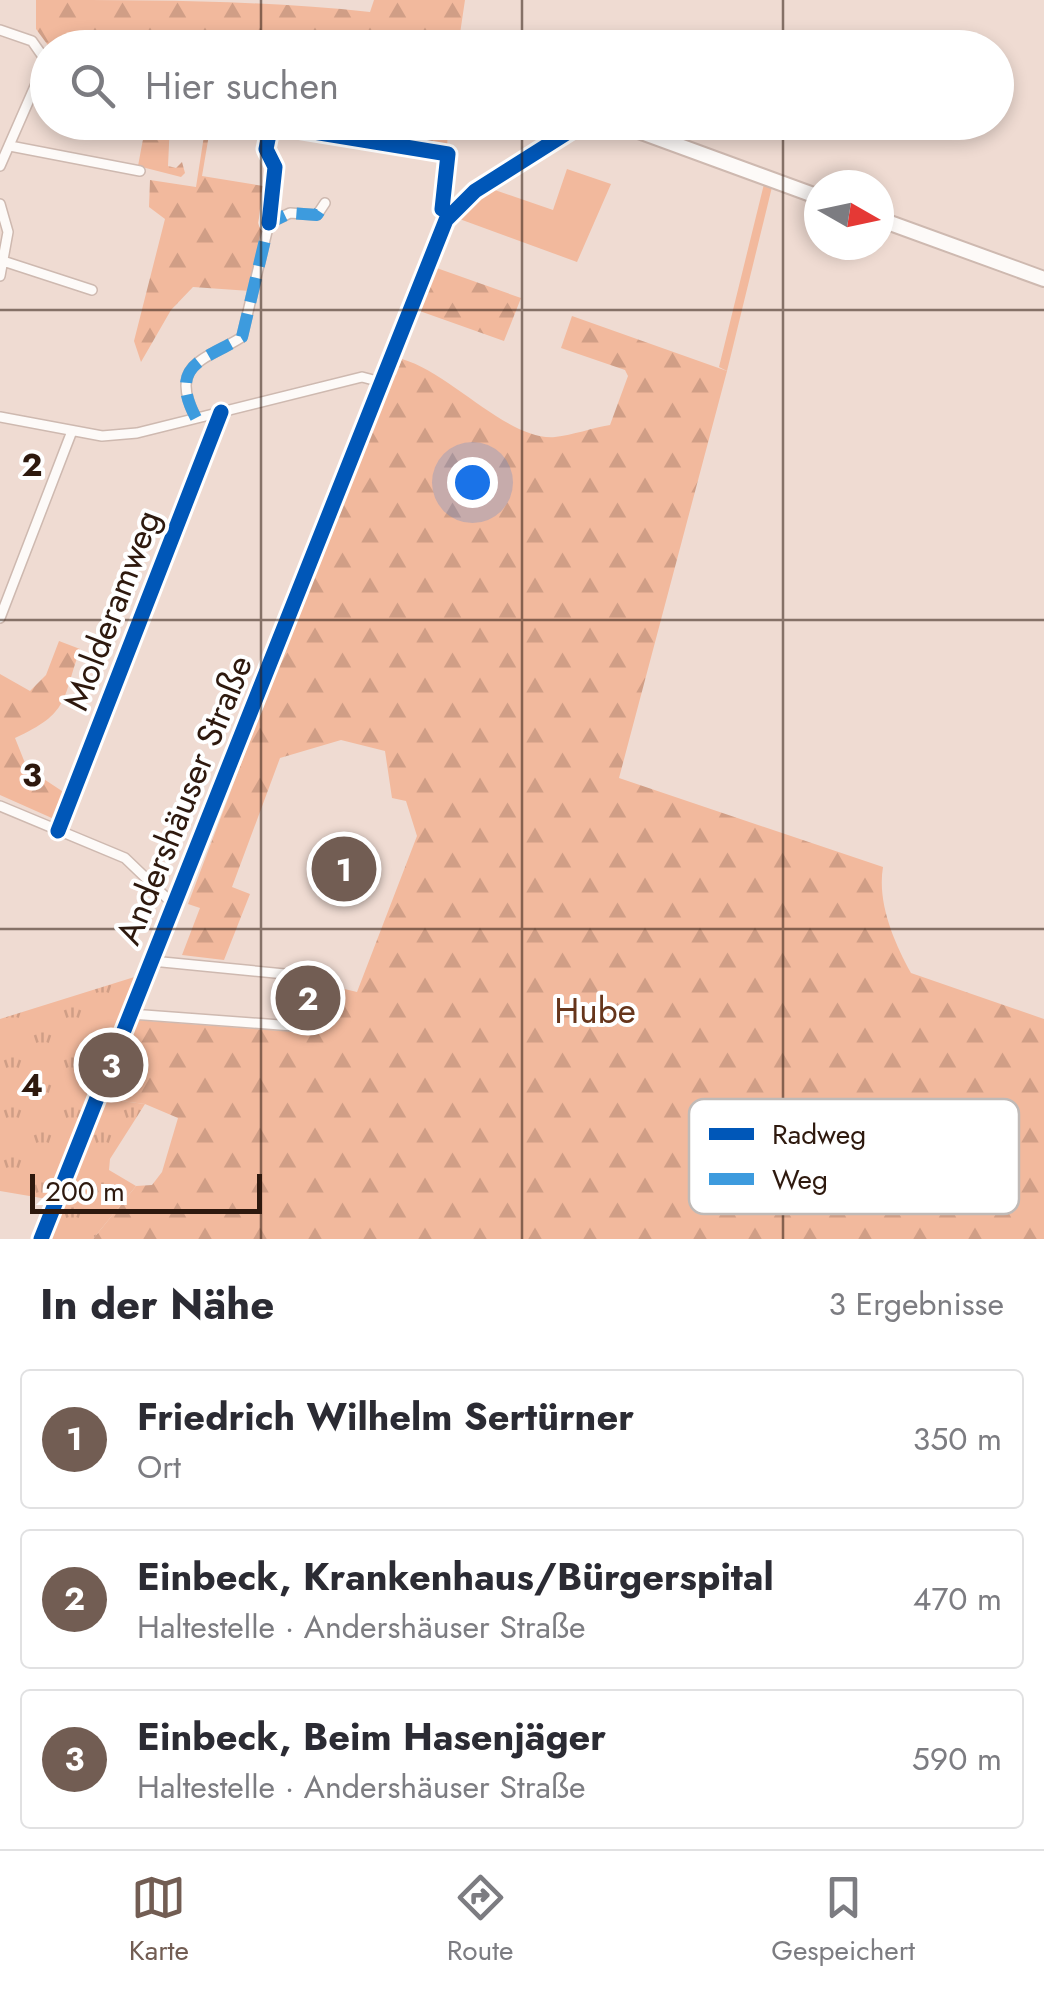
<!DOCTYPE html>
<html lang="de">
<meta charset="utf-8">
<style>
:root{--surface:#fff;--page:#f2f2f3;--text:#2b2b33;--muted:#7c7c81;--line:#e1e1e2;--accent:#725d53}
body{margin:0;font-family:Jost,sans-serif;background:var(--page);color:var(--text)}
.compass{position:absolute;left:804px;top:170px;width:90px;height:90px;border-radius:50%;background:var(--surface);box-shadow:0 5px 15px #0003;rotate:99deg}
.scale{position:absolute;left:30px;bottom:25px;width:232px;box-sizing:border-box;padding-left:10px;border:5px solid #2e190e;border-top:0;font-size:28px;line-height:35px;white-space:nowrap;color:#2e190e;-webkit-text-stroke:8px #fff;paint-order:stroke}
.you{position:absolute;left:472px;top:482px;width:35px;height:35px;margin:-25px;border:8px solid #fff;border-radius:50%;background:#1a73e8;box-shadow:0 0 0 15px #1a73e833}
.badge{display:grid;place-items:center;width:65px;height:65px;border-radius:50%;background:var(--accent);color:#fff;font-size:32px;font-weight:700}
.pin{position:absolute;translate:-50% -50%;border:5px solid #fff;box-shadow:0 2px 10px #0006}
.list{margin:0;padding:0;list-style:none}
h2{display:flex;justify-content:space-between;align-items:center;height:130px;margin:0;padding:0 40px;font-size:42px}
h2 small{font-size:32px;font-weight:400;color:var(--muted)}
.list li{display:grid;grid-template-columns:65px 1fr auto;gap:30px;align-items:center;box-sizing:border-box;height:140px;margin:0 20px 20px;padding:0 20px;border:2px solid var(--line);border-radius:10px}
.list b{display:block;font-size:38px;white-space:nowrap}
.list p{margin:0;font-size:32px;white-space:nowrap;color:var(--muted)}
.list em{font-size:32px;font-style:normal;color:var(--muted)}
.icon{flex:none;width:55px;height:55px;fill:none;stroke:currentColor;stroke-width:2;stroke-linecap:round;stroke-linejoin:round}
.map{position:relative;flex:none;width:1044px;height:1239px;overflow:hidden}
.search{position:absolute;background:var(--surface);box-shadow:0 5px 15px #0003;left:30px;right:30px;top:30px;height:110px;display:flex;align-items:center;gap:25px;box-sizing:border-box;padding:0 35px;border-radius:55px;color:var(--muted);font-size:38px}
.sheet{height:610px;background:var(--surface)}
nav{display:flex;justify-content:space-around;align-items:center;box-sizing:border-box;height:140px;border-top:2px solid var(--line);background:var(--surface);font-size:28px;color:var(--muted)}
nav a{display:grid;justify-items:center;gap:5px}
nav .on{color:var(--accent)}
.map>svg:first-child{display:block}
.grass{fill:#f2b99d}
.forest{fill:url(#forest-firs)}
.park{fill:url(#park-tufts)}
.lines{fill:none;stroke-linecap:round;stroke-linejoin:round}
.street-casing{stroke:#ceb9b0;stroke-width:12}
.secondary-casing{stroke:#ceb9b0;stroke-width:18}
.street{stroke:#fdfaf8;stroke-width:9}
.secondary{stroke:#fdfaf8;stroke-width:14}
.quiet{stroke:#3d9bde;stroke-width:12;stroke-dasharray:25 12;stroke-linecap:butt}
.cycleway-casing{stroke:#fff;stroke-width:21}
.cycleway{stroke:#0057b8;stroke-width:15}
.grid{fill:none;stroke:#2e190e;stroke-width:2.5;stroke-opacity:0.55}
.labels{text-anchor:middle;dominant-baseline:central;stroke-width:8;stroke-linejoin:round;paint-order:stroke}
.street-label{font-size:35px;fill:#2e190e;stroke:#fff}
.park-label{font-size:35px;fill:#66351b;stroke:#fff}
.key{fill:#fff;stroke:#c0bab7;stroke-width:2.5}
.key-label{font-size:28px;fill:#2e190e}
.grid-label{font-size:32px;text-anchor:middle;font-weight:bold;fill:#2e190e;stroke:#fff;stroke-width:8;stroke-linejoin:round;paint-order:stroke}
</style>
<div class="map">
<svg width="1044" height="1239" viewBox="0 0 1044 1239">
<defs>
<pattern id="forest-firs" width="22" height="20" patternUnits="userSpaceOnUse" patternTransform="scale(2.5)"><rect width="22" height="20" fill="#f2b99d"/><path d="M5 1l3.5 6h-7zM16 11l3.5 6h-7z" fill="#d09e86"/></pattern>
<pattern id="park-tufts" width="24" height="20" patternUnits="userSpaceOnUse" patternTransform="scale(2.5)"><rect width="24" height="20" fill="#f2b99d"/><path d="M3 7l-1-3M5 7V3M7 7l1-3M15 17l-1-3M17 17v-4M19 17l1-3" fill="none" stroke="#d09e86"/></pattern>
</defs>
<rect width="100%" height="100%" fill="#efdbd2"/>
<path class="grass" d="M 567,169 L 611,184 L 577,262 L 454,217 L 489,188 L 553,210 Z
M 764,184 L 772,187 L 727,371 L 719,367 Z"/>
<path class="forest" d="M 36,0 C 147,0 261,0 370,12 L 374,0 L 465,0 L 458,47 C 429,48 408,33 377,35 L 373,48 L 50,48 L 36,29 Z
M 384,122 L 394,128 L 448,123 L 447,151 L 274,123 Z
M 146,123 L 170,123 L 168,166 L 176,168 L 182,162 L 185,173 L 181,177 L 138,166 Z
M 206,123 L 211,123 L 202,176 L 269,187 L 266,222 L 250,291 L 193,287 L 171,310 L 141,362 L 134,341 L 165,219 L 149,207 L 150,180 L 196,187 Z
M 431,266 L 521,298 L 504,341 L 414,309 Z
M 572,316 L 727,371 L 619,778 L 883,867 C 877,903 894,942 911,973 L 1044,1019 L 1044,1239 L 93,1239 L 136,1186 L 152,1185 L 162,1172 L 178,1118 L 145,1104 L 105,1099 L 136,1020 L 310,1033 L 328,985 L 357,992 L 417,836 L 406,801 L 392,798 L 385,751 L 341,740 L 280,758 L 232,887 L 250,894 L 224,960 L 182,955 L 200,908 L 188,904 L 388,376 L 396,375 L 402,359 C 451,373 508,441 555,437 C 573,435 592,428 610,425 L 628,376 L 625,370 L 561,348 Z
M 59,641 L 80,649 C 62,700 70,713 15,738 L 27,768 L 65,793 L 54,819 L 0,795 L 0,674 L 30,691 L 46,675 Z"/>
<path class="park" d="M 144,974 L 127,1016 L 136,1020 L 106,1099 L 145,1104 L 110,1159 L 109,1170 L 136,1186 L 93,1239 L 36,1239 L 53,1200 L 0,1191 L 0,1019 Z"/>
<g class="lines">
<defs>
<path id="street" d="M 0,30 L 32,41 L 46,61 L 0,166
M 10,146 L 140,171
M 0,204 L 8,232 L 0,276
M 269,223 L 275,167 L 266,149 L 271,125 L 448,154 L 442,209 L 449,214
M 3,261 L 92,290
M 0,417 L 102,436 L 137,433 L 362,377 L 381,382
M 196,418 C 167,363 206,360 242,337 L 269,223 L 290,213 L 317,215 L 325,203
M 0,618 L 72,431
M 0,806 L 125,858 L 174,905
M 58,831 L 221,412
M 131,1014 L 293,1026 L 298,1024 L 316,977 L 152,961"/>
<path id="secondary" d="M 614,122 L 819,197
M 879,219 L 1044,279
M 41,1239 L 446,220 L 475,191 L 581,124 L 591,122"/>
</defs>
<use href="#street" class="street-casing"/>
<use href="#secondary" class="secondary-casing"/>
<use href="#street" class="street"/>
<use href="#secondary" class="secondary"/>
<path class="quiet" d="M 196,418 C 167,363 206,360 242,337 L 269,223 L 290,213 L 317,215 L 325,203"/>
<defs>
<path id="cycleway" d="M 269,223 L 275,167 L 266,149 L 271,125 L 448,154 L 442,209 L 449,214
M 58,831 L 221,412
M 41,1239 L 446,220 L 475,191 L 581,124 L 591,122"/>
</defs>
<use href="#cycleway" class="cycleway-casing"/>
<use href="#cycleway" class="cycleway"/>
</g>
<path class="grid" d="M 261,0 L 261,48M 522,0 L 522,48M 783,0 L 783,48M 261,122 L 261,1239M 522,122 L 522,1239M 783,122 L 783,1239M 0,310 L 1044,310M 0,620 L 1044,620M 0,929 L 1044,929"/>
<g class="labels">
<g class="street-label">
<text transform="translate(112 610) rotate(-69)">Molderamweg</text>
<text transform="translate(184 800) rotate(-68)">Andershäuser Straße</text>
</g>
<g class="park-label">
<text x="595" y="1011">Hube</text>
</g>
</g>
<rect x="689" y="1099" width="330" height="115" rx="15" class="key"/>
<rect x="709" y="1128" width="45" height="12" fill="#0057b8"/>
<rect x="709" y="1173" width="45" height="12" fill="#3d9bde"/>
<g class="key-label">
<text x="772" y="1144">Radweg</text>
<text x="772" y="1189">Weg</text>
</g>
<g class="grid-label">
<text x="32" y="476">2</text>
<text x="32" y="786">3</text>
<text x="32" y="1096">4</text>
</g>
</svg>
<svg class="compass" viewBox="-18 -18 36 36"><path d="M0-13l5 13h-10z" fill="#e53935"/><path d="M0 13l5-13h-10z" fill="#7c7c81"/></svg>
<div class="scale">200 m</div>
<div class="you"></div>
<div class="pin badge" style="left:344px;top:869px">1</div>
<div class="pin badge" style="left:308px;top:998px">2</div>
<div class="pin badge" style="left:111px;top:1065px">3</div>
<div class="search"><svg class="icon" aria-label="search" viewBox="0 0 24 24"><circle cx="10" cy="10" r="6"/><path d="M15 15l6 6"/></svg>Hier suchen</div>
</div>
<section class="sheet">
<h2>In der Nähe<small>3 Ergebnisse</small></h2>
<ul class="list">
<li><span class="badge">1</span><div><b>Friedrich Wilhelm Sertürner</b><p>Ort</p></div><em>350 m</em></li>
<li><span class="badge">2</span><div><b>Einbeck, Krankenhaus/Bürgerspital</b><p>Haltestelle · Andershäuser Straße</p></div><em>470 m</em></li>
<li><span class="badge">3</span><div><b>Einbeck, Beim Hasenjäger</b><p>Haltestelle · Andershäuser Straße</p></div><em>590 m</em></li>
</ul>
</section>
<nav>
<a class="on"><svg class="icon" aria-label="map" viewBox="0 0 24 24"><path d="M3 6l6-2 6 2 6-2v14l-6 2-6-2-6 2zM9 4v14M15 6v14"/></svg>Karte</a>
<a><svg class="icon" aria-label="directions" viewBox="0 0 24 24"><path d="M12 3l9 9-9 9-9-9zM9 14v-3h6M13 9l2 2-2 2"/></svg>Route</a>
<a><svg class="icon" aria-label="saved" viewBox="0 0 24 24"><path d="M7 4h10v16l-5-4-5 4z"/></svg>Gespeichert</a>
</nav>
